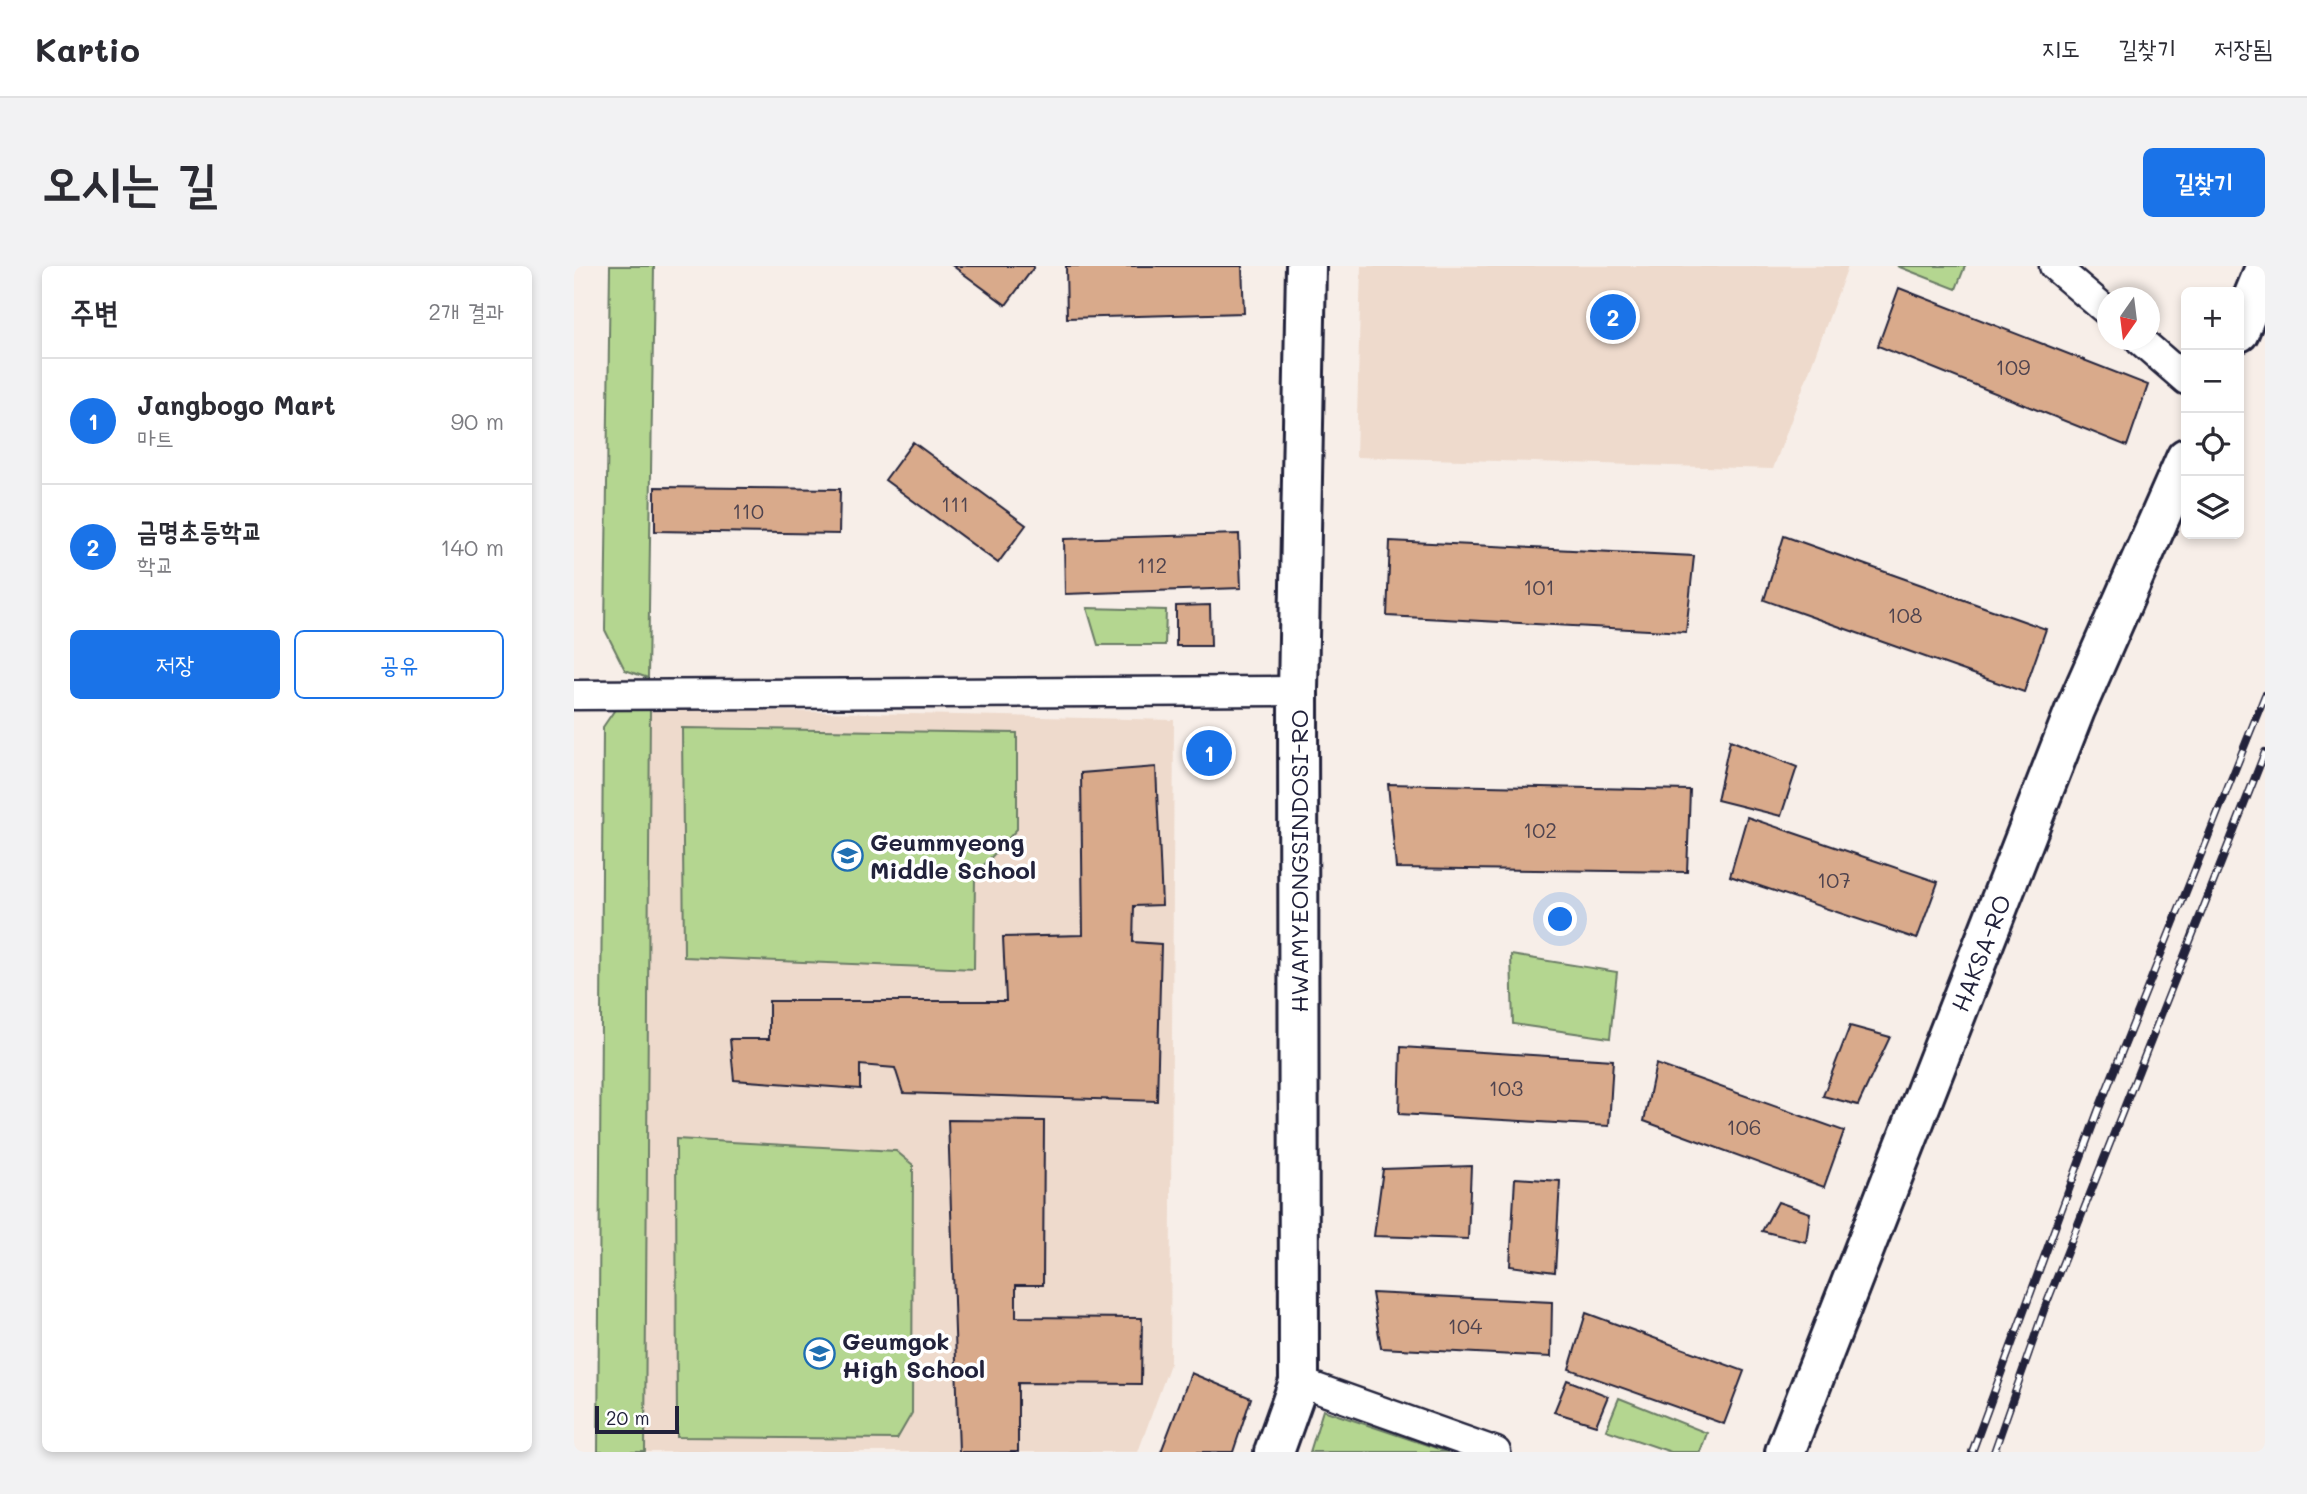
<!DOCTYPE html>
<html lang="ko">
<meta charset="utf-8">
<style>
:root{--surface:#fff;--page:#f2f2f3;--text:#2b2b33;--muted:#7c7c81;--line:#e1e1e2;--accent:#1a73e8}
body{margin:0;font-family:Mali,"Poor Story",sans-serif;background:var(--page);color:var(--text)}
.controls{position:absolute;right:21px;top:21px;display:grid;overflow:hidden;border-radius:10px;box-shadow:0 4px 10px #0003}
.controls button{width:63px;height:63px;display:grid;place-items:center;padding:0;border:0;border-bottom:2px solid var(--line);background:var(--surface);color:var(--text);font:35px sans-serif}
.compass{position:absolute;left:1523px;top:21px;width:63px;height:63px;border-radius:50%;background:var(--surface);box-shadow:0 4px 10px #0003;rotate:194deg}
.scale{position:absolute;left:21px;bottom:18px;width:84px;box-sizing:border-box;padding-left:7px;border:4px solid #22223b;border-top:0;font-size:19px;line-height:24px;white-space:nowrap;color:#22223b;-webkit-text-stroke:5px #fff;paint-order:stroke}
.you{position:absolute;left:987px;top:654px;width:24px;height:24px;margin:-18px;border:5px solid #fff;border-radius:50%;background:#1a73e8;box-shadow:0 0 0 10px #1a73e833}
.badge{display:grid;place-items:center;width:46px;height:46px;border-radius:50%;background:var(--accent);color:#fff;font-size:23px;font-weight:700}
.pin{position:absolute;translate:-50% -50%;border:4px solid #fff;box-shadow:0 2px 7px #0006}
.list{margin:0;padding:0;list-style:none}
h2{display:flex;justify-content:space-between;align-items:center;height:91px;margin:0;padding:0 28px;font-size:30px}
h2 small{font-size:23px;font-weight:400;color:var(--muted)}
.list li{display:grid;grid-template-columns:46px 1fr auto;gap:21px;align-items:center;box-sizing:border-box;height:126px;padding:0 28px;border-top:2px solid var(--line)}
.list b{display:block;font-size:26px;white-space:nowrap}
.list p{margin:0;font-size:23px;white-space:nowrap;color:var(--muted)}
.list em{font-size:23px;font-style:normal;color:var(--muted)}
.actions{display:flex;gap:14px;padding:21px 28px}
.actions a{flex:1;padding:16px 0;border:2px solid var(--accent);border-radius:10px;text-align:center;font-size:24px;color:var(--accent)}
.actions .main{background:var(--accent);color:#fff}
.icon{flex:none;width:38px;height:38px;fill:none;stroke:currentColor;stroke-width:2;stroke-linecap:round;stroke-linejoin:round}
.map{position:relative;flex:none;width:1691px;height:1186px;overflow:hidden;border-radius:10px}
header{display:flex;align-items:center;gap:42px;box-sizing:border-box;height:98px;padding:0 35px;background:var(--surface);border-bottom:2px solid var(--line)}
header strong{font-size:33px}
nav{display:flex;gap:38px;margin-inline-start:auto;font-size:24px}
.intro{display:flex;align-items:center;justify-content:space-between;box-sizing:border-box;height:168px;padding:0 42px}
h1{margin:0;font-size:49px}
.button{padding:18px 32px;border-radius:10px;background:var(--accent);color:#fff;font-size:24px;font-weight:700}
main{display:flex;gap:42px;padding:0 42px}
aside{flex:1;background:var(--surface);border-radius:10px;box-shadow:0 4px 10px #0003}
.map>svg:first-child{display:block}
.built{fill:#eedacc}
.green{fill:#b4d690;stroke:#6b7c66;stroke-width:2}
.building{fill:#d9aa8b;stroke:#22223b;stroke-width:2}
.lines{fill:none;stroke-linecap:round;stroke-linejoin:round}
.street-casing{stroke:#22223b;stroke-width:33}
.secondary-casing{stroke:#22223b;stroke-width:44}
.street{stroke:#fff;stroke-width:28}
.secondary{stroke:#fff;stroke-width:38}
.rail-casing{stroke:#22223b;stroke-width:8}
.rail{stroke:#fff;stroke-width:5;stroke-dasharray:16;stroke-linecap:butt}
.labels{text-anchor:middle;dominant-baseline:central;stroke-width:7;stroke-linejoin:round;paint-order:stroke}
.number-label{font-size:21px;fill:#50444f}
.poi-label{font-size:24px;font-weight:bold;fill:#22223b;stroke:#fff;text-anchor:start}
.street-label{font-size:24px;fill:#22223b;stroke:#fff}
</style>
<header>
<strong>Kartio</strong>
<nav><a>지도</a><a>길찾기</a><a>저장됨</a></nav>
</header>
<div class="intro"><h1>오시는 길</h1><a class="button">길찾기</a></div>
<main>
<aside>
<h2>주변<small>2개 결과</small></h2>
<ul class="list">
<li><span class="badge">1</span><div><b>Jangbogo Mart</b><p>마트</p></div><em>90 m</em></li>
<li><span class="badge">2</span><div><b>금명초등학교</b><p>학교</p></div><em>140 m</em></li>
</ul>
<div class="actions"><a class="main">저장</a><a>공유</a></div>
</aside>
<div class="map">
<svg width="1691" height="1186" viewBox="0 0 1691 1186">
<rect width="100%" height="100%" fill="#f7eee8"/>
<filter id="ink" filterUnits="userSpaceOnUse"><feTurbulence type="fractalNoise" baseFrequency=".0143" numOctaves="2"/><feDisplacementMap in="SourceGraphic" scale="14" xChannelSelector="R" yChannelSelector="G"/><feConvolveMatrix kernelMatrix="1 2 1 2 8 2 1 2 1" color-interpolation-filters="sRGB"/></filter>
<g filter="url(#ink)">
<path class="built" d="M 787,0 L 1274,0 L 1199,203 L 782,191 Z
M 76,442 L 600,454 L 596,1098 L 564,1186 L 71,1186 Z"/>
<path class="green" d="M 36,0 L 80,0 L 74,412 L 51,404 L 31,364 Z
M 1323,0 L 1391,0 L 1382,23 Z
M 513,342 L 592,344 L 591,379 L 524,379 Z
M 42,442 L 76,442 L 71,1186 L 24,1186 L 29,461 Z
M 108,462 L 443,467 L 443,563 L 401,609 L 400,703 L 110,691 Z
M 937,689 L 1043,706 L 1036,772 L 939,758 Z
M 102,873 L 322,885 L 339,899 L 338,1147 L 323,1173 L 103,1171 Z
M 1045,1132 L 1133,1167 L 1126,1186 L 1097,1186 L 1032,1164 Z
M 749,1144 L 874,1186 L 736,1186 Z"/>
<path class="building" d="M 379,0 L 459,0 L 460,1 L 432,39 Z
M 492,0 L 668,0 L 670,47 L 493,52 Z
M 1325,22 L 1574,119 L 1553,180 L 1304,80 Z
M 339,176 L 452,259 L 424,297 L 311,214 Z
M 81,221 L 266,223 L 265,268 L 81,265 Z
M 665,268 L 667,322 L 491,328 L 490,273 Z
M 1210,270 L 1472,363 L 1450,426 L 1190,334 Z
M 816,275 L 1120,290 L 1112,366 L 813,350 Z
M 636,339 L 637,380 L 602,380 L 602,340 Z
M 1156,474 L 1223,501 L 1207,550 L 1143,534 Z
M 582,501 L 588,639 L 560,640 L 559,676 L 587,678 L 583,835 L 329,827 L 321,802 L 286,799 L 286,823 L 160,814 L 156,773 L 195,773 L 195,735 L 432,735 L 429,671 L 509,669 L 507,507 Z
M 814,518 L 1116,524 L 1113,606 L 822,602 Z
M 1173,551 L 1364,616 L 1343,673 L 1156,610 Z
M 1276,760 L 1316,771 L 1284,839 L 1249,830 Z
M 827,781 L 1039,794 L 1035,860 L 825,848 Z
M 1082,798 L 1270,865 L 1250,921 L 1070,855 Z
M 374,854 L 470,855 L 469,1019 L 442,1019 L 442,1051 L 568,1052 L 567,1118 L 444,1117 L 444,1186 L 385,1186 Z
M 897,900 L 894,973 L 800,970 L 809,903 Z
M 941,912 L 986,915 L 981,1006 L 936,1000 Z
M 1204,936 L 1236,947 L 1232,976 L 1188,965 Z
M 798,1027 L 978,1036 L 977,1091 L 807,1082 Z
M 1012,1047 L 1170,1105 L 1150,1158 L 995,1103 Z
M 617,1107 L 677,1132 L 659,1186 L 587,1186 Z
M 993,1114 L 1034,1130 L 1022,1159 L 980,1146 Z"/>
<g class="lines">
<defs>
<path id="street" d="M 1480,0 L 1534,46
M 1566,74 L 1612,114
M 0,429 L 724,425
M 725,1116 L 922,1186"/>
<g id="secondary">
<path d="M 1665,66 L 1691,2"/>
<path d="M 700,1186 L 725,1116 L 724,425 L 732,0"/>
<path id="s1" d="M 1211,1186 L 1501,444 L 1612,192"/>
</g>
</defs>
<use href="#street" class="street-casing"/>
<use href="#secondary" class="secondary-casing"/>
<use href="#street" class="street"/>
<use href="#secondary" class="secondary"/>
<defs>
<path id="rail" d="M 1398,1186 L 1524,845 L 1691,429
M 1420,1186 L 1470,1044 L 1691,486"/>
</defs>
<use href="#rail" class="rail-casing"/>
<use href="#rail" class="rail"/>
</g>
</g>
<defs>
<symbol id="school-ring" viewBox="-11 -11 22 22"><circle r="9.5" fill="#fff" stroke="#1f6fb2" stroke-width="1.5"/><path d="M0-5L7-2L0 1L-7-2ZM-4 1L0 2.5L4 1V4Q0 6-4 4Z" fill="#1f6fb2"/></symbol>
</defs>
<g fill-rule="evenodd">
<use href="#school-ring" x="256" y="572" width="35" height="35"/>
<use href="#school-ring" x="228" y="1070" width="35" height="35"/>
</g>
<g class="labels">
<g class="number-label">
<text x="1439" y="100">109</text>
<text x="381" y="237">111</text>
<text x="174" y="244">110</text>
<text x="578" y="298">112</text>
<text x="965" y="320">101</text>
<text x="1331" y="348">108</text>
<text x="966" y="563">102</text>
<text x="1260" y="613">107</text>
<text x="932" y="821">103</text>
<text x="1170" y="860">106</text>
<text x="891" y="1059">104</text>
</g>
<g class="poi-label">
<text x="296" y="575">Geummyeong<tspan x="296" dy="28">Middle School</tspan></text>
<text x="268" y="1074">Geumgok<tspan x="268" dy="28">High School</tspan></text>
</g>
<g class="street-label">
<text transform="translate(724 595) rotate(-90)">HWAMYEONGSINDOSI-RO</text>
<text stroke="none"><textPath href="#s1" startOffset="536">HAKSA-RO</textPath></text>
</g>
</g>
</svg>
<div class="controls">
<button>+</button>
<button>−</button>
<button><svg class="icon" aria-label="locate" viewBox="0 0 24 24"><circle cx="12" cy="12" r="6"/><path d="M12 2v4M12 18v4M2 12h4M18 12h4"/></svg></button>
<button><svg class="icon" aria-label="layers" viewBox="0 0 24 24"><path d="M12 4l9 5-9 5-9-5zM3 14l9 5 9-5"/></svg></button>
</div>
<svg class="compass" viewBox="-18 -18 36 36"><path d="M0-13l5 13h-10z" fill="#e53935"/><path d="M0 13l5-13h-10z" fill="#7c7c81"/></svg>
<div class="scale">20 m</div>
<div class="you"></div>
<div class="pin badge" style="left:635px;top:487px">1</div>
<div class="pin badge" style="left:1039px;top:51px">2</div>
</div>
</main>
